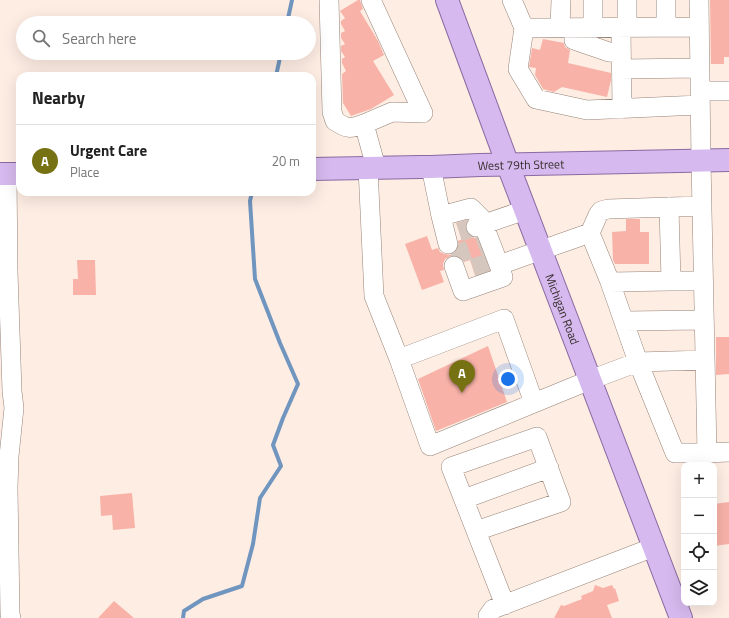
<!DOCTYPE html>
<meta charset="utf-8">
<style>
:root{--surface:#fff;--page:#f2f2f2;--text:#222;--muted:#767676;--line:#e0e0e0;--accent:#767112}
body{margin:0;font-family:"Titillium Web",sans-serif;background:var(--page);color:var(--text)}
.controls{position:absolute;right:12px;bottom:12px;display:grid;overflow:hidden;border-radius:8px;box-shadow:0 4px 16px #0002}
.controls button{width:36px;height:36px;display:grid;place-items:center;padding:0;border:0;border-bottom:1px solid var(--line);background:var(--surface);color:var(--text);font:20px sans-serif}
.you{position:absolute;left:508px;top:379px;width:14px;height:14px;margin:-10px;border:3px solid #fff;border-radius:50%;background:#1a73e8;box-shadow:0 0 0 6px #1a73e833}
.badge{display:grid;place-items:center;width:26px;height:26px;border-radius:50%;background:var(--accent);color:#fff;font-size:13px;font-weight:700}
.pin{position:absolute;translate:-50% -33px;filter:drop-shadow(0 1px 2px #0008)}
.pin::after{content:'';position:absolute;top:21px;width:14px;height:12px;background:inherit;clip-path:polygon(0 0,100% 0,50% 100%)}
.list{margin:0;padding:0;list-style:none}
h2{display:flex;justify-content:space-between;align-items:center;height:52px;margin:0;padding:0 16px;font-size:17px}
h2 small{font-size:13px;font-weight:400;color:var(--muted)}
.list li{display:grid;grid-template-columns:26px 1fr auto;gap:12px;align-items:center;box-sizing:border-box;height:72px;padding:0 16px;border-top:1px solid var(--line)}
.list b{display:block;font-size:15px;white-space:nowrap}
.list p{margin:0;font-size:13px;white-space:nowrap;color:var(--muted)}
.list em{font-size:13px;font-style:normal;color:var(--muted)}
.icon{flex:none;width:22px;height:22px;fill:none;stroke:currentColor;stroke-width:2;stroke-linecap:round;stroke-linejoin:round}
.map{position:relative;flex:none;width:729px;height:618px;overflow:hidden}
.search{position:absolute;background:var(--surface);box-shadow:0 4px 16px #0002;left:16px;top:16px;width:300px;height:44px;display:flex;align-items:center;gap:10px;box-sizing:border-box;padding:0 14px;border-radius:22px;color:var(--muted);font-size:15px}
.panel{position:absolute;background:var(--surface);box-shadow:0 4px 16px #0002;left:16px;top:72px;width:300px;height:124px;border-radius:12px}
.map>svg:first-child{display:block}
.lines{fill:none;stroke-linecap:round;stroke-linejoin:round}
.stream{stroke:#7095bf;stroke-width:4}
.building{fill:#f8b2a8}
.minor-tunnel{stroke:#d6c7be;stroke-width:19;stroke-dasharray:19 10;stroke-linecap:butt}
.minor-casing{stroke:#968378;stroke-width:20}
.major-casing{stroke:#8b6aa2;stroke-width:24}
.minor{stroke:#fff;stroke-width:19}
.major{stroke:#d6b9ee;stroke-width:22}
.labels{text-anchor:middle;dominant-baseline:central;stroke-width:3;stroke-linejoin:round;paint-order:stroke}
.street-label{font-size:12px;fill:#352d29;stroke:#fefefe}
</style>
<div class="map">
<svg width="729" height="618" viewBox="0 0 729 618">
<rect width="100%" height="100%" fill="#feede3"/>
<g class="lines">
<path class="stream" d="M 287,23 L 292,0
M 276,76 L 281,53
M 183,618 L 184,611 L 203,599 L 242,586 L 253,544 L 260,498 L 281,466 L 273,445 L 283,418 L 298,384 L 280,343 L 255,279 L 250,201 L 252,192"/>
</g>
<path class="building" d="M 358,0 L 360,0 L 363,9 L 360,11 L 378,41 L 384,55 L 373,61 L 394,95 L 371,109 L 351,116 L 343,103 L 342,74 L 346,71 L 342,63 L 342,59 L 345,57 L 341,51 L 341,46 L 345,44 L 341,38 L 341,33 L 345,31 L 341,24 L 341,21 L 345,18 L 340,11 Z
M 710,0 L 729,0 L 729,57 L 724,57 L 724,64 L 711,64 Z
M 543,39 L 564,43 L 565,47 L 570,50 L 568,63 L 611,73 L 611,80 L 607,97 L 562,87 L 554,92 L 543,89 L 535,75 L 536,68 L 529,67 L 532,48 L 540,50 Z
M 626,219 L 640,219 L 640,232 L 649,232 L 649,264 L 615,264 L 613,260 L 612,232 L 626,231 Z
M 467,220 L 465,225 L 466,231 L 469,236 L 474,238 L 477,238 L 489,270 L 475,275 L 470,260 L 464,262 L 461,257 L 456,255 L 451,256 L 445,259 L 443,264 L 444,270 L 440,271 L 444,282 L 422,290 L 405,244 L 427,236 L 432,250 L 438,248 L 440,252 L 445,254 L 451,255 L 456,252 L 459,247 L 458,241 L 462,239 L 456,223 Z
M 77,260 L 95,260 L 96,295 L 73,295 L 73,279 L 78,279 Z
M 716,337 L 729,337 L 729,374 L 716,375 Z
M 488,346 L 507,402 L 436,431 L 418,379 Z
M 132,493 L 135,528 L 113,530 L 112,515 L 101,516 L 100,496 Z
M 729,502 L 729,544 L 714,546 L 714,504 Z
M 595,585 L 603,588 L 612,585 L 614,589 L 615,588 L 619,601 L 607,605 L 612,618 L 554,618 L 561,605 L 564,606 L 582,599 L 581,596 L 593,591 Z
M 114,601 L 134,618 L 98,618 Z"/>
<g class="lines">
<path class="minor-tunnel" d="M 459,232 L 476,227
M 451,256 L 482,245
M 473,268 L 489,263"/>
<defs>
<path id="minor" d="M 329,0 L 332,112 L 335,121 C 347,129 350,129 364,124
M 371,0 L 423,113 L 392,112 L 364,124 L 376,167
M 512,0 L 524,28 L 518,69 L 536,99 L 587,110 L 700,105
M 666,27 L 666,0
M 524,28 L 699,27
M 560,28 L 561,0
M 574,28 L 574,40 L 609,52 L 621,53
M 593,28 L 593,0
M 621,28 L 622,109
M 627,28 L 627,0
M 621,69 L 699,68
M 700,91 L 729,91
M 431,167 L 441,216 L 471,208 L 481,218 L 499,265 L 590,233
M 368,168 L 374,296 L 399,359 L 504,319 L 534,403 L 590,380 L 638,362 L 675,453 L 707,453 L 701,161 L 699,0
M 7,174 L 8,272 L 12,391 L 14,408 L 9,456 L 8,488 L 10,614 L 11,618
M 669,207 L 671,281 L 610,282 L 638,362 L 705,360
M 441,216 L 448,244
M 476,227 L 525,210
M 454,266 L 463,291 L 503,277 L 499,265
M 671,281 L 703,281
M 610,282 L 590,233 L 598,215 L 601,211 L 608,209 L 701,206
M 624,321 L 704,320
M 399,359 L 430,446 L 534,403
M 707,453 L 729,452
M 464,499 L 549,468
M 476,531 L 561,502 L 537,437 L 451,467 L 505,605
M 488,616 L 493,609 L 654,547"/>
<g id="major">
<path id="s1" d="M 447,0 L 508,165 L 681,618"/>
<path id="s2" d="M 312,169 L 420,167 L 431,167 L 480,165 L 729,160"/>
<path d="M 0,174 L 20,174"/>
</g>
</defs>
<use href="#minor" class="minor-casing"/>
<use href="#major" class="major-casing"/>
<use href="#minor" class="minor"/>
<use href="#major" class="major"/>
</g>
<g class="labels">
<g class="street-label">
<text stroke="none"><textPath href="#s2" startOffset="209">West 79th Street</textPath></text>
<text stroke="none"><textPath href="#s1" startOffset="330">Michigan Road</textPath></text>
</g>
</g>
</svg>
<div class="controls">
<button>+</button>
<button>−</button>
<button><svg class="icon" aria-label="locate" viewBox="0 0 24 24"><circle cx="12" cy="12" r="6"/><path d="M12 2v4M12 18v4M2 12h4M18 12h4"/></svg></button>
<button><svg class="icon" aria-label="layers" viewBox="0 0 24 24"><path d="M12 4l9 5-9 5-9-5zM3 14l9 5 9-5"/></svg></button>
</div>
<div class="you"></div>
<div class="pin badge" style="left:462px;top:393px">A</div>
<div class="search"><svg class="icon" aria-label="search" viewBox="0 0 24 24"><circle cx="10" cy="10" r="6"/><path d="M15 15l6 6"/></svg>Search here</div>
<section class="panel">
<h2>Nearby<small></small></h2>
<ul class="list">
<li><span class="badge">A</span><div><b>Urgent Care</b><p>Place</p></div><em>20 m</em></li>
</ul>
</section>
</div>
